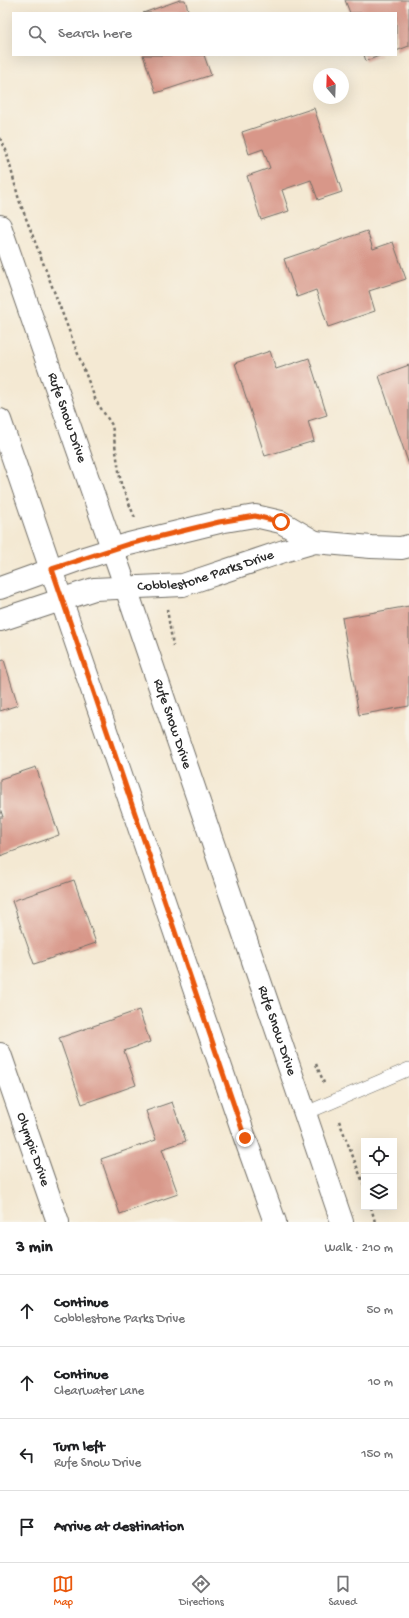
<!DOCTYPE html>
<meta charset="utf-8">
<style>
:root{--surface:#fff;--page:#f2f2f2;--text:#202124;--muted:#757577;--line:#e0e0e0;--accent:#ea580c}
body{margin:0;font-family:"Gochi Hand",sans-serif;background:var(--page);color:var(--text)}
.controls{position:absolute;right:12px;bottom:12px;display:grid;overflow:hidden;border-radius:0px;box-shadow:0 4px 16px #0002}
.controls button{width:36px;height:36px;display:grid;place-items:center;padding:0;border:0;border-bottom:1px solid var(--line);background:var(--surface);color:var(--text);font:20px sans-serif}
.compass{position:absolute;left:313px;top:68px;width:36px;height:36px;border-radius:50%;background:var(--surface);box-shadow:0 4px 16px #0002;rotate:341deg}
.stop{position:absolute;width:12px;height:12px;margin:-9px;border:3px solid #ea580c;border-radius:50%;background:#fff}
.stop.end{background:#ea580c;border-color:#fff;box-shadow:0 1px 4px #0008}
.list{margin:0;padding:0;list-style:none}
h2{display:flex;justify-content:space-between;align-items:center;height:52px;margin:0;padding:0 16px;font-size:17px}
h2 small{font-size:13px;font-weight:400;color:var(--muted)}
.list li{display:grid;grid-template-columns:26px 1fr auto;gap:12px;align-items:center;box-sizing:border-box;height:72px;padding:0 16px;border-top:1px solid var(--line)}
.list b{display:block;font-size:15px;white-space:nowrap}
.list p{margin:0;font-size:13px;white-space:nowrap;color:var(--muted)}
.list em{font-size:13px;font-style:normal;color:var(--muted)}
.icon{flex:none;width:22px;height:22px;fill:none;stroke:currentColor;stroke-width:2;stroke-linecap:round;stroke-linejoin:round}
.map{position:relative;flex:none;width:409px;height:1222px;overflow:hidden}
.search{position:absolute;background:var(--surface);box-shadow:0 4px 16px #0002;left:12px;right:12px;top:12px;height:44px;display:flex;align-items:center;gap:10px;box-sizing:border-box;padding:0 14px;border-radius:0px;color:var(--muted);font-size:15px}
.sheet{height:340px;background:var(--surface)}
nav{display:flex;justify-content:space-around;align-items:center;box-sizing:border-box;height:56px;border-top:1px solid var(--line);background:var(--surface);font-size:11px;color:var(--muted)}
nav a{display:grid;justify-items:center;gap:2px}
nav .on{color:var(--accent)}
.map>svg:first-child{display:block}
.building{fill:#d89789}
.lines{fill:none;stroke-linecap:round;stroke-linejoin:round}
.lane-casing{stroke:#716e66;stroke-width:14}
.street-casing{stroke:#716e66;stroke-width:24}
.secondary-casing{stroke:#716e66;stroke-width:24}
.path{stroke:#716e66;stroke-width:2.5;stroke-dasharray:3 3;stroke-linecap:butt}
.lane{stroke:#fff;stroke-width:13}
.street{stroke:#fff;stroke-width:22}
.secondary{stroke:#fff;stroke-width:22}
.route{stroke:#ea580c;stroke-width:5}
.labels{text-anchor:middle;dominant-baseline:central;stroke-width:3.5;stroke-linejoin:round;paint-order:stroke}
.street-label{font-size:14px;fill:#2b2b2b;stroke:#f7f3e8}
</style>
<div class="map">
<svg width="409" height="1222" viewBox="0 0 409 1222">
<rect width="100%" height="100%" fill="#f7f3e8"/>
<filter id="ink" filterUnits="userSpaceOnUse"><feTurbulence type="fractalNoise" baseFrequency=".025" numOctaves="2"/><feDisplacementMap in="SourceGraphic" scale="8" xChannelSelector="R" yChannelSelector="G"/><feConvolveMatrix kernelMatrix="1 2 1 2 8 2 1 2 1" color-interpolation-filters="sRGB"/></filter>
<filter id="wash" filterUnits="userSpaceOnUse"><feTurbulence type="fractalNoise" baseFrequency=".012" numOctaves="4" result="noise"/><feDisplacementMap in="SourceGraphic" scale="16" xChannelSelector="R" yChannelSelector="G"/><feGaussianBlur stdDeviation="0.9" result="paint"/><feColorMatrix in="noise" values="0 0 0 0 0 0 0 0 0 0 0 0 0 0 0 0 0 1.4 0 .05"/><feComposite in="paint" operator="in"/></filter>
<g filter="url(#wash)">
<rect width="100%" height="100%" fill="#f4e9d3"/>
<g id="blocks">
<path class="building" d="M 180,0 L 185,0 L 189,13 L 143,13 Z
M 345,0 L 409,0 L 409,46 L 396,51 L 396,13 L 350,13 Z
M 143,55 L 204,55 L 211,75 L 156,93 Z
M 364,55 L 382,55 L 366,61 Z
M 314,108 L 342,192 L 318,200 L 311,180 L 282,190 L 289,211 L 261,220 L 247,176 L 270,168 L 263,149 L 249,154 L 242,132 Z
M 367,231 L 373,249 L 393,242 L 406,279 L 369,291 L 375,311 L 328,327 L 316,290 L 297,297 L 284,259 Z
M 270,351 L 276,369 L 309,358 L 327,415 L 308,421 L 314,441 L 265,456 L 235,363 Z
M 409,365 L 409,465 L 379,376 Z
M 409,606 L 409,706 L 359,715 L 342,618 Z
M 4,660 L 18,705 L 0,711 L 0,661 Z
M 36,767 L 59,835 L 0,856 L 0,817 L 3,817 L 0,808 L 0,779 Z
M 74,880 L 96,943 L 34,964 L 12,901 Z
M 139,1010 L 150,1042 L 124,1051 L 136,1085 L 82,1104 L 59,1038 Z
M 172,1102 L 186,1141 L 162,1149 L 178,1194 L 120,1214 L 101,1159 L 156,1140 L 146,1111 Z"/>
</g>
</g>
<g filter="url(#ink)">
<use href="#blocks" fill-opacity="0" stroke="#716e66" stroke-width="1"/>
<g class="lines">
<defs>
<path id="lane" d="M 306,1113 L 409,1069"/>
<g id="street">
<path d="M 0,588 L 81,559 L 129,544 L 219,522 L 255,516 L 281,522 L 315,542"/>
<path id="s1" d="M 0,620 L 94,589 L 183,585 L 284,551 L 315,542 L 371,547 L 401,548 L 409,546"/>
<path id="s2" d="M 0,1054 L 58,1222"/>
</g>
<g id="secondary">
<path id="s3" d="M 0,226 L 126,588 L 342,1222"/>
<path d="M 0,420 L 245,1138 L 275,1222"/>
</g>
</defs>
<use href="#lane" class="lane-casing"/>
<use href="#street" class="street-casing"/>
<use href="#secondary" class="secondary-casing"/>
<path class="path" d="M 0,138 L 6,150 L 19,200 L 96,401 L 112,425 L 121,484 L 135,518
M 167,609 L 173,646
M 316,1064 L 324,1083
M 339,1121 L 364,1185
M 371,1207 L 375,1222"/>
<use href="#lane" class="lane"/>
<use href="#street" class="street"/>
<use href="#secondary" class="secondary"/>
</g>
</g>
<g class="lines" filter="url(#ink)">
<path class="route" d="M 245,1138 L 52,569 L 129,544 L 219,522 L 255,516 L 281,522"/>
</g>
<g class="labels">
<g class="street-label">
<text stroke="none"><textPath href="#s3" startOffset="203">Rufe Snow Drive</textPath></text>
<text stroke="none"><textPath href="#s1" startOffset="213">Cobblestone Parks Drive</textPath></text>
<text stroke="none"><textPath href="#s3" startOffset="527">Rufe Snow Drive</textPath></text>
<text stroke="none"><textPath href="#s3" startOffset="851">Rufe Snow Drive</textPath></text>
<text stroke="none"><textPath href="#s2" startOffset="101">Olympic Drive</textPath></text>
</g>
</g>
</svg>
<div class="controls">
<button><svg class="icon" aria-label="locate" viewBox="0 0 24 24"><circle cx="12" cy="12" r="6"/><path d="M12 2v4M12 18v4M2 12h4M18 12h4"/></svg></button>
<button><svg class="icon" aria-label="layers" viewBox="0 0 24 24"><path d="M12 4l9 5-9 5-9-5zM3 14l9 5 9-5"/></svg></button>
</div>
<svg class="compass" viewBox="-18 -18 36 36"><path d="M0-13l5 13h-10z" fill="#e53935"/><path d="M0 13l5-13h-10z" fill="#757577"/></svg>
<div class="stop" style="left:281px;top:522px"></div>
<div class="stop end" style="left:245px;top:1138px"></div>
<div class="search"><svg class="icon" aria-label="search" viewBox="0 0 24 24"><circle cx="10" cy="10" r="6"/><path d="M15 15l6 6"/></svg>Search here</div>
</div>
<section class="sheet">
<h2>3 min<small>Walk · 210 m</small></h2>
<ul class="list">
<li><svg class="icon" aria-label="ahead" viewBox="0 0 24 24"><path d="M12 20V5M6 11l6-6 6 6"/></svg><div><b>Continue</b><p>Cobblestone Parks Drive</p></div><em>50 m</em></li>
<li><svg class="icon" aria-label="ahead" viewBox="0 0 24 24"><path d="M12 20V5M6 11l6-6 6 6"/></svg><div><b>Continue</b><p>Clearwater Lane</p></div><em>10 m</em></li>
<li><svg class="icon" aria-label="left" viewBox="0 0 24 24"><path d="M17 20v-9H6M10 6l-5 5 5 5"/></svg><div><b>Turn left</b><p>Rufe Snow Drive</p></div><em>150 m</em></li>
<li><svg class="icon" aria-label="arrive" viewBox="0 0 24 24"><path d="M6 21V4h12l-3 4 3 4H6"/></svg><div><b>Arrive at destination</b></div></li>
</ul>
</section>
<nav>
<a class="on"><svg class="icon" aria-label="map" viewBox="0 0 24 24"><path d="M3 6l6-2 6 2 6-2v14l-6 2-6-2-6 2zM9 4v14M15 6v14"/></svg>Map</a>
<a><svg class="icon" aria-label="directions" viewBox="0 0 24 24"><path d="M12 3l9 9-9 9-9-9zM9 14v-3h6M13 9l2 2-2 2"/></svg>Directions</a>
<a><svg class="icon" aria-label="saved" viewBox="0 0 24 24"><path d="M7 4h10v16l-5-4-5 4z"/></svg>Saved</a>
</nav>
